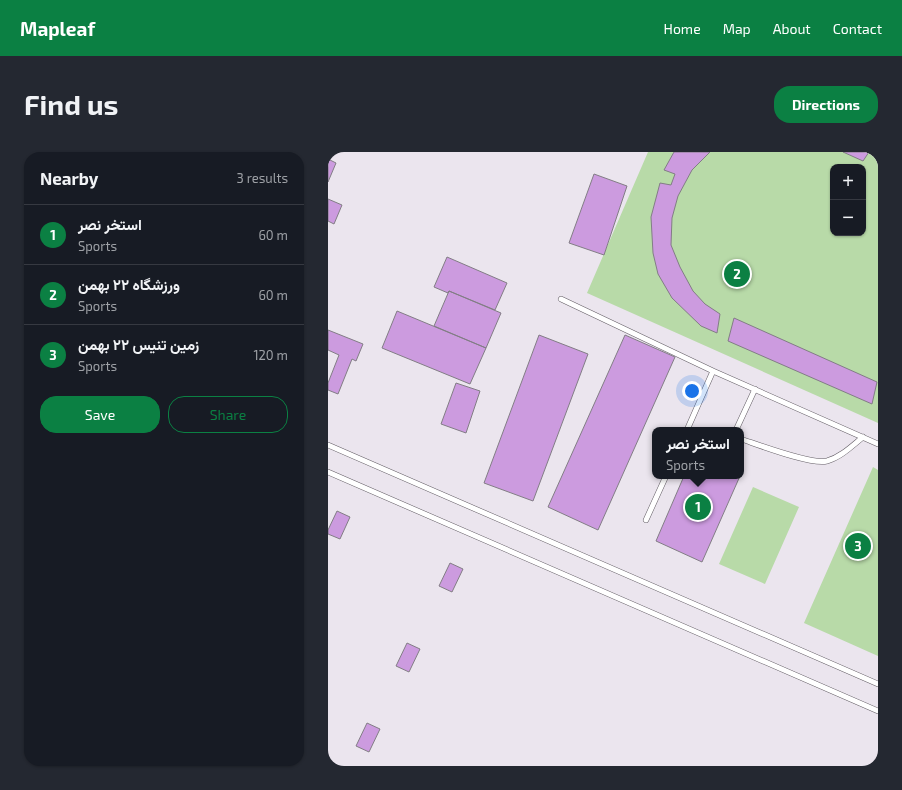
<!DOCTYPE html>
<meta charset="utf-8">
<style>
:root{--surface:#171b24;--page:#242831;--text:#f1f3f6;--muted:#9ea1a6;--line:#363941;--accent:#0b8043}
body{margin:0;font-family:"Exo 2",Vazirmatn,sans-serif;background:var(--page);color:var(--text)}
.controls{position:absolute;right:12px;top:12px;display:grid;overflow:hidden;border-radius:8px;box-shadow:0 1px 3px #0004}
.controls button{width:36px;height:36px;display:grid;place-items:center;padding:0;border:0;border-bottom:1px solid var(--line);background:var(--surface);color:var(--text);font:20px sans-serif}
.you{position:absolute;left:364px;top:239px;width:14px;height:14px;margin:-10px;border:3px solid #fff;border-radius:50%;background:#1a73e8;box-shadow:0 0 0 6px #1a73e833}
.badge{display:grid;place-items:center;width:26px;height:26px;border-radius:50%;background:var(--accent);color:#fff;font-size:13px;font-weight:700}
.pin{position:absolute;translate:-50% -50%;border:2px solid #fff;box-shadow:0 1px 4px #0006}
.popup{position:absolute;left:324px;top:275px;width:92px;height:52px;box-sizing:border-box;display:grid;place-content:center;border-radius:8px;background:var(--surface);filter:drop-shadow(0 1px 3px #0005);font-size:13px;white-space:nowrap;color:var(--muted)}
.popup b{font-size:15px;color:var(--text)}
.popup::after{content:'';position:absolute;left:50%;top:100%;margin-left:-8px;border:8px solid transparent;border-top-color:var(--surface)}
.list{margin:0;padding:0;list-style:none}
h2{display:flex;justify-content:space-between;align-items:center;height:52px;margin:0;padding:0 16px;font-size:17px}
h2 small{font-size:13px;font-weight:400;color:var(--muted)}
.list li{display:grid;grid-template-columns:26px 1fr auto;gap:12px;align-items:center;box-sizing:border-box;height:60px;padding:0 16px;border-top:1px solid var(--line)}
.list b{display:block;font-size:15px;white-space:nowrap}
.list p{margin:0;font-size:13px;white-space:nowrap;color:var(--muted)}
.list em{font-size:13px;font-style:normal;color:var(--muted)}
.actions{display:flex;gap:8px;padding:12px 16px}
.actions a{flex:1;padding:9px 0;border:1px solid var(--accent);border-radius:16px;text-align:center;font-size:14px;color:var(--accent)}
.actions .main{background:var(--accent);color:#fff}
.map{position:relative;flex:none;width:550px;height:614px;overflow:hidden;border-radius:16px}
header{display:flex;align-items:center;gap:24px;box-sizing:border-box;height:56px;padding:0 20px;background:var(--accent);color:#fff}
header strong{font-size:19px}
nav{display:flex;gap:22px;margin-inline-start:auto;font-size:14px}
.intro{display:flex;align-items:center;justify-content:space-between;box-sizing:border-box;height:96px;padding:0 24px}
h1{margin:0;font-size:28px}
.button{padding:10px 18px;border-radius:16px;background:var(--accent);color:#fff;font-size:14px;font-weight:700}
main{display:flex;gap:24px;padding:0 24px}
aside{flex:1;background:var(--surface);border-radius:16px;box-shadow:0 1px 3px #0004}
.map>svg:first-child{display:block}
.green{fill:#b8daa8;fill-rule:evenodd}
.building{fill:#cc9bdf;stroke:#827d85}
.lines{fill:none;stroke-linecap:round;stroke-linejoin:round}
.service-casing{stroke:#625c64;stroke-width:6}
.service{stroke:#fff;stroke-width:5}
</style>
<header>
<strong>Mapleaf</strong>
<nav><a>Home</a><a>Map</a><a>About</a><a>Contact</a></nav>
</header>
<div class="intro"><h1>Find us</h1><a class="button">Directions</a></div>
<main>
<aside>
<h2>Nearby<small>3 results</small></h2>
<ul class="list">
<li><span class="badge">1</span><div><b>استخر نصر</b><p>Sports</p></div><em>60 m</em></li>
<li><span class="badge">2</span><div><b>ورزشگاه ۲۲ بهمن</b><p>Sports</p></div><em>60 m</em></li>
<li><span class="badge">3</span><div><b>زمین تنیس ۲۲ بهمن</b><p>Sports</p></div><em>120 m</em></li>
</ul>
<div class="actions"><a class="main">Save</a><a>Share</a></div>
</aside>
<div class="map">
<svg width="550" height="614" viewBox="0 0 550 614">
<rect width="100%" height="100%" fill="#ebe5ee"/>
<path class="green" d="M 320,0 L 550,0 L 550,271 L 259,141 ZM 505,15 L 535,15 L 535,81 L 505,81 Z
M 545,315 L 550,318 L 550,504 L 476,471 Z
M 425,335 L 471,355 L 437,432 L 391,412 Z"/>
<path class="building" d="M 346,0 L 382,0 L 364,18 L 350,44 L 344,66 L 343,93 L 352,115 L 365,139 L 377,152 L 392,162 L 389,181 L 373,174 L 344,146 L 330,122 L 325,101 L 323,65 L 332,31 L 343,33 L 347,22 L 336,18 Z
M 515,0 L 541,0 L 535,9 Z
M 0,7 L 8,11 L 0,30 Z
M 266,22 L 299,34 L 276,103 L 241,91 Z
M 0,47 L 14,53 L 6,72 L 0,69 Z
M 119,105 L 179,131 L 167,158 L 121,139 L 120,141 L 106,135 Z
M 121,139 L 173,161 L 158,196 L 106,174 Z
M 69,159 L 158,196 L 142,232 L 54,196 Z
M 406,166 L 549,230 L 544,252 L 400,189 Z
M 0,178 L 35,192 L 28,209 L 24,207 L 10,242 L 0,238 L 0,231 L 11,203 L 0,198 Z
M 211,183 L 260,202 L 205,349 L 156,331 Z
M 297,183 L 347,205 L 270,378 L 220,355 Z
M 128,231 L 152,239 L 138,281 L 113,272 Z
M 356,324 L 412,324 L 374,410 L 328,389 Z
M 9,359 L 22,365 L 12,387 L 0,382 L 0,378 Z
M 122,411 L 135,417 L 124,440 L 111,434 Z
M 79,491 L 92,497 L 81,520 L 68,514 Z
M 39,571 L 52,577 L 41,600 L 28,594 Z"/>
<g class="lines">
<defs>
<path id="service" d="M 233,147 L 385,219 L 550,292
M 359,278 L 385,219
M 385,278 L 386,278
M 408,278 L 427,237
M 413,287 C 431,293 483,313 499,309 C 513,305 524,294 535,285
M 0,293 L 550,532
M 0,320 L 550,559
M 318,368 L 338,324"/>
</defs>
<use href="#service" class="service-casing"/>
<use href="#service" class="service"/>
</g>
</svg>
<div class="controls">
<button>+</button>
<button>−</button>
</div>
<div class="you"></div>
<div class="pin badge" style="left:370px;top:355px">1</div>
<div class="popup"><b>استخر نصر</b>Sports</div>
<div class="pin badge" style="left:409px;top:122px">2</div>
<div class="pin badge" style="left:530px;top:394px">3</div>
</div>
</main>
